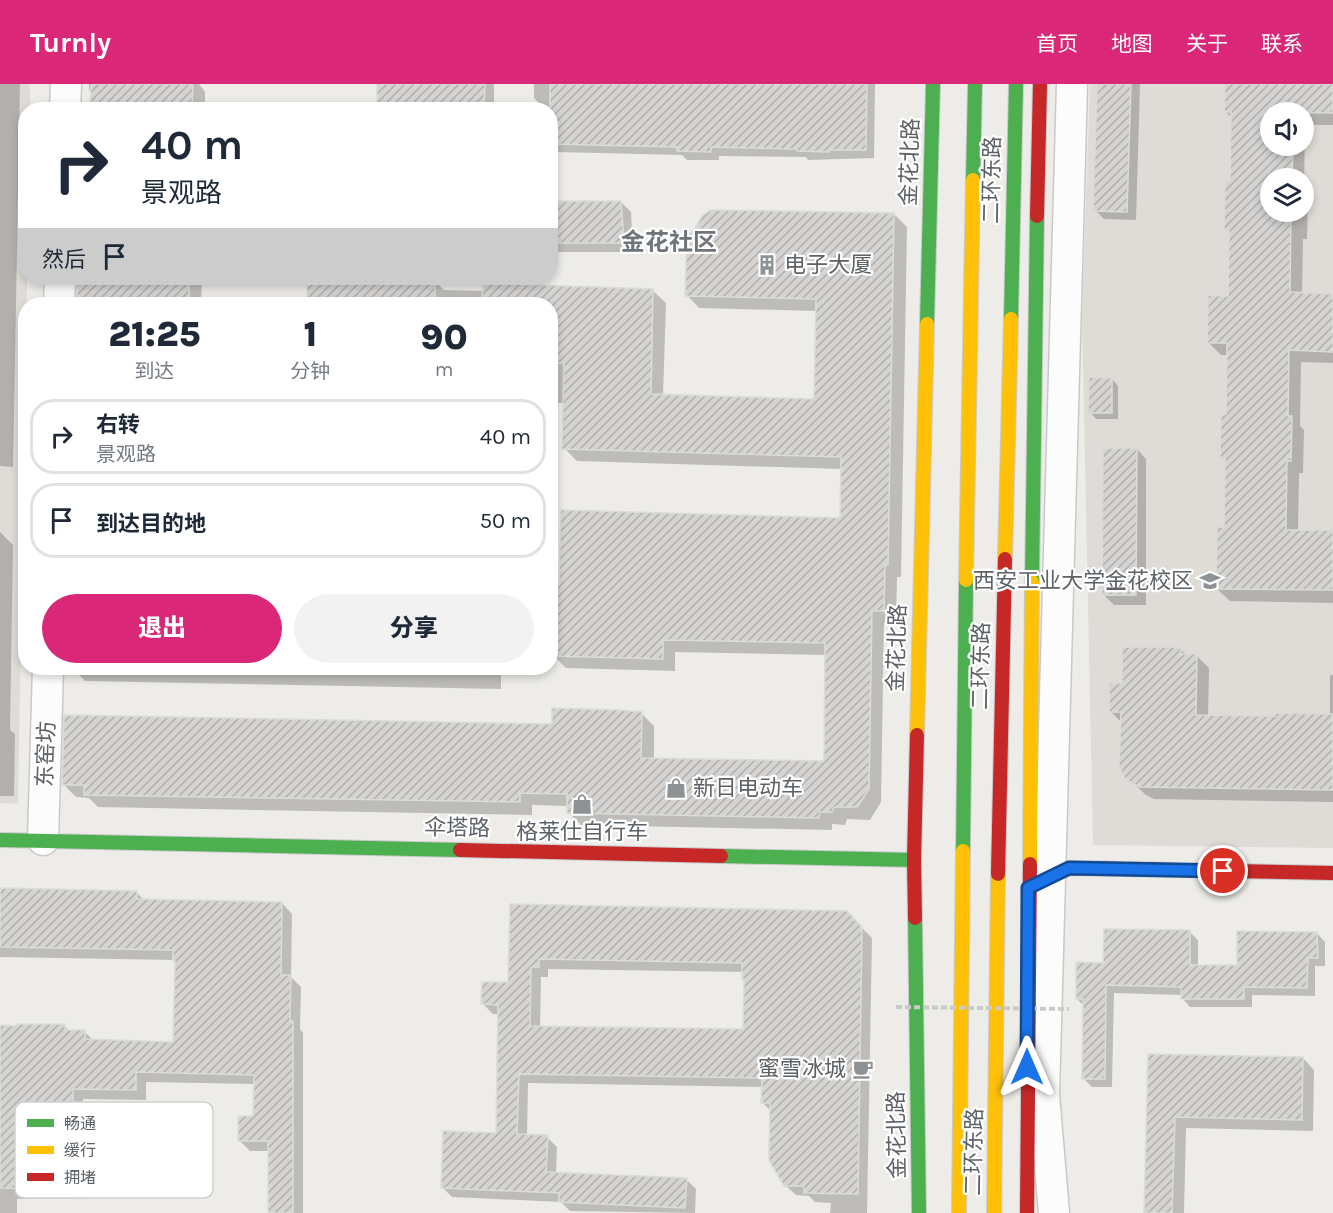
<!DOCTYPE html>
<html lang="zh">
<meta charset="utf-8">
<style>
body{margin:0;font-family:Karla,"Noto Sans SC",sans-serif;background:#f2f2f3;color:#1f2937;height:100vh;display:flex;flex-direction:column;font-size:22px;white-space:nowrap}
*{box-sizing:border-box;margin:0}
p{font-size:20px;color:#747a83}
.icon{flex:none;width:33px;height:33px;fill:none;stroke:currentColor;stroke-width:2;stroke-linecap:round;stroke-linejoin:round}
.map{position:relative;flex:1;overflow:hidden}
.sheet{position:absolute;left:18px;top:213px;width:540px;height:378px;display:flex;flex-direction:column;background:#fff;border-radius:24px;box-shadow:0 3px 9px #0003}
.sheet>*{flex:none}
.top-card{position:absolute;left:18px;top:18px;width:540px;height:183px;border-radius:24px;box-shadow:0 3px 9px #0003;background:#fff;color:#1f2937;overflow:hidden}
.tools{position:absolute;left:1260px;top:18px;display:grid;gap:12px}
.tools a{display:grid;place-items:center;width:54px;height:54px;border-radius:50%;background:#fff;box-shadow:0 3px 9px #0003;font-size:30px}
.pin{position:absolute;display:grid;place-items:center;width:51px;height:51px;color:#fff;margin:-26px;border:3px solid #fff;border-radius:50%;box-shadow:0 2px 6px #0007}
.me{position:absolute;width:66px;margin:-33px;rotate:0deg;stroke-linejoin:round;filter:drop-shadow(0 0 4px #0008)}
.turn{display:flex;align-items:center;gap:21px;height:126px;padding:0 24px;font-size:27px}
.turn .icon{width:78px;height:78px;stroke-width:2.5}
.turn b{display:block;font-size:42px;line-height:51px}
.then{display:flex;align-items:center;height:57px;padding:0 24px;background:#0003;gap:12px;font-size:22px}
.eta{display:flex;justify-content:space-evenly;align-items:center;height:102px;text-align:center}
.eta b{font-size:36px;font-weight:800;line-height:42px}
.action{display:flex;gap:12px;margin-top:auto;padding:12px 24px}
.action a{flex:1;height:69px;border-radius:36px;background:#db2777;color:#fff;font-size:24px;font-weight:800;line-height:69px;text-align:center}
.action a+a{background:#f2f2f3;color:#1f2937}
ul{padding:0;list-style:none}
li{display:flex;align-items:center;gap:18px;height:75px;margin:0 12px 9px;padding:0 12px;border:3px solid #e0e1e3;border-radius:24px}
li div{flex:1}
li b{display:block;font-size:22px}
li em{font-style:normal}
header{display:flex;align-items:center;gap:36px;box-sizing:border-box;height:84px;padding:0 30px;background:#db2777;color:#fff}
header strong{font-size:28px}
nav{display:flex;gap:33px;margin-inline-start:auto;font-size:21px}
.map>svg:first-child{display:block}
.education{fill:#dfdcd7;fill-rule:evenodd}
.shadow{fill:#0003;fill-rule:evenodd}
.building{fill:url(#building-hatch);stroke:#dcdbd7;stroke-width:1.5;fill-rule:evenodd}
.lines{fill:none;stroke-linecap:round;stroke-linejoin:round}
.street-casing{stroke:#c9c9c9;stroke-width:33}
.fast-casing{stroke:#cacaca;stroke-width:16}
.slow-casing{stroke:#cacaca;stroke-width:16}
.jam-casing{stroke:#cacaca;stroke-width:16}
.street{stroke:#fcfcfc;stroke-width:30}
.fast{stroke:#4caf50;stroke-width:14}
.slow{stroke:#ffc107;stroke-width:14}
.jam{stroke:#c62828;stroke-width:14}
.path-bridge{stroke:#c7ccc9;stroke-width:4;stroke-dasharray:6 3;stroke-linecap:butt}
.route-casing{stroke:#114b97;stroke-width:15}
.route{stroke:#1a73e8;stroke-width:10}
.labels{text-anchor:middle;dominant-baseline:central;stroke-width:4.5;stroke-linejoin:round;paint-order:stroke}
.street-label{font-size:22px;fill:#5d6267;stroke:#fff}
.poi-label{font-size:22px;fill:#5d6267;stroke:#fff;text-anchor:start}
.neighbourhood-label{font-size:24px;font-weight:bold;fill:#6e7479;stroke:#fff}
.key{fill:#fff;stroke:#ced0d1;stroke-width:1.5}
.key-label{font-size:16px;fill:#5d6267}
</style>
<header>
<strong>Turnly</strong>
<nav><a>首页</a><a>地图</a><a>关于</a><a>联系</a></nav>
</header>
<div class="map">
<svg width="1333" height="1129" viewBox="0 0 1333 1129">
<defs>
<pattern id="building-hatch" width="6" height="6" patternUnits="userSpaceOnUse" patternTransform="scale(1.5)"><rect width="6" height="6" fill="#d5d4d2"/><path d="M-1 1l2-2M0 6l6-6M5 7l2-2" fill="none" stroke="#b0afae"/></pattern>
</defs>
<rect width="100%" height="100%" fill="#edece8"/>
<!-- education -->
<g class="education">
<polygon points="0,0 30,0 30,25 26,26 27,194 18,720 0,719"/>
<path d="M 1090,0 L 1333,0 L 1333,764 L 1093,761 L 1082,233 ZM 1270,28 L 1304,28 L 1304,62 L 1270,62 ZM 1270,94 L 1304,94 L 1304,128 L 1270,128 Z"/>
</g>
<!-- shadow -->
<g class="shadow">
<polygon points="0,0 20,0 13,383 0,382"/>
<polygon points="89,0 199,0 205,8 205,26 92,26 92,9 89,6"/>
<polygon points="379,0 494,0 494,26 378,26"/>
<polygon points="534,0 875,0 874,74 808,76 806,73 719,72 719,76 687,76 682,71 556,68 550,63 550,26 543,23 534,14"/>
<polygon points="1098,0 1140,0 1136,136 1104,135 1095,126"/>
<path d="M 1226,0 L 1333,0 L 1333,41 L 1305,41 L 1304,108 L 1308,112 L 1307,155 L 1303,155 L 1302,210 L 1333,211 L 1333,279 L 1301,278 L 1300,342 L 1304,346 L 1303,389 L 1299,389 L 1298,447 L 1333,448 L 1333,519 L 1230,517 L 1217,505 L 1225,445 L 1226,379 L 1222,374 L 1227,332 L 1228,271 L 1221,271 L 1209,259 L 1229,213 L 1230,149 L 1226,145 L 1231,98 L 1232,34 L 1226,28 ZM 1270,28 L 1304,28 L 1304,62 L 1270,62 ZM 1270,94 L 1304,94 L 1304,128 L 1270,128 Z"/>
<polygon points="550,118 621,118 631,128 633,168 550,168"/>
<polygon points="894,130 907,143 901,493 897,493 896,539 884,539 881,718 870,736 847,735 845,741 832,740 832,746 581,741 568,728 568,722 532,721 532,731 98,723 89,714 76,713 63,700 641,629 654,642 654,676 826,679 826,571 675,568 675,587 566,584 554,572 841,435 842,385 577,377 564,364 565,319 550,319 550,220 308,220 309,194 374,194 435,197 444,206 484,207 506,200 508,202 653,207 666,219 663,312 815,316 817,227 699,224 687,211"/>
<polygon points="79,194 199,194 202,196 201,220 79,220"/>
<polygon points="1112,295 1118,302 1118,335 1096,335 1090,328"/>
<polygon points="1137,365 1146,375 1146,521 1114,521 1104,511"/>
<polygon points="0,448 13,461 10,646 15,650 14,712 0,712"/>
<polygon points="1180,565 1187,571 1197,572 1209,584 1208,632 1276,634 1330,631 1330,591 1333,591 1333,718 1154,715 1146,711 1125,692 1122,639 1110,627 1123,601"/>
<polygon points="72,584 501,584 501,605 85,597"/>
<polygon points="0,806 136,808 145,817 282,819 292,830 291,893 301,903 300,945 303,949 303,1129 269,1129 270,1067 250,1067 239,1056 255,1034 255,1000 146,998 146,1016 83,1015 84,1114 17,1115 17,1129 0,1129 0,941 64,942 70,947 85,948 94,957 175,959 177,879 174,876 0,873"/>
<path d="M 511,821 L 847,829 L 872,854 L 867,1129 L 830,1129 L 831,1119 L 815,1118 L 809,1112 L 796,1111 L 785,1101 L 771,1027 L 762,1018 L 763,1003 L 528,999 L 527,1052 L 547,1053 L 557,1063 L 556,1090 L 686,1095 L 696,1105 L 695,1129 L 570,1127 L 561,1118 L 452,1113 L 442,1103 L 497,1051 L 499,930 L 493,930 L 483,920 L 510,900 ZM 548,885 L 744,888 L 746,896 L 745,946 L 540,944 L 541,893 L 548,893 Z"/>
<polygon points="1190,848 1198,856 1198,883 1238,883 1317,849 1325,858 1325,882 1315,882 1315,912 1252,911 1252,923 1190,923 1182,914 1182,911 1114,909 1112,1003 1092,1003 1083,994 1084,922 1077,915 1104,880"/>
<polygon points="1149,971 1303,974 1314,986 1313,1047 1186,1044 1184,1129 1145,1129"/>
</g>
<!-- building -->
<g class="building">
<polygon points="91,0 193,0 192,26 90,26"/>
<polygon points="377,0 485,0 484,26 386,26 386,23 377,23"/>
<polygon points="550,0 867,0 866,66 829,66 829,68 797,67 797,65 711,63 711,68 677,67 677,63 550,60"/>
<polygon points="1097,0 1131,0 1127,128 1093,127"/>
<polygon points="1225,0 1333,0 1333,29 1270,28 1270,62 1293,62 1292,94 1270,94 1270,128 1291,128 1290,208 1333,210 1333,268 1289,266 1288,332 1292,332 1291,377 1287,377 1286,446 1333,446 1333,506 1216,505 1217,443 1224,443 1225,375 1220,375 1221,330 1226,330 1227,259 1207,259 1208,211 1228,212 1229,146 1224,146 1225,97 1230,97 1231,28 1224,28"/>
<polygon points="550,117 621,117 624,159 550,159"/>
<polygon points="711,126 894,129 888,481 885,481 884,527 872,527 869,705 857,723 834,723 832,728 820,728 819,734 567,729 567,710 520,709 520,718 84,711 84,701 62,701 64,631 552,640 552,624 619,626 642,628 641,674 824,677 825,559 663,556 663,575 552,572 553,501 559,501 561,426 840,434 841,373 562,365 564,279 550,279 550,220 482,220 483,197 506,198 506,200 653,205 651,310 814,315 816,215 685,212 687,148 693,148 702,132"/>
<rect x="77" y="194" width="112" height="26"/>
<polygon points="307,194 410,194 410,195 435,196 435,220 307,220"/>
<polygon points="1089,293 1112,294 1112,329 1088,329"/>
<polygon points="1103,364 1137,364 1136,511 1102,511"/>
<polygon points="1122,563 1181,563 1181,570 1197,570 1196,631 1275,632 1275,629 1333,630 1333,706 1140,703 1131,699 1124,693 1119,682 1121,628 1109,628 1109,599 1122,599"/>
<polygon points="0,804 137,807 137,815 282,818 281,891 291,891 290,937 293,937 293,1129 268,1129 268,1057 238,1057 238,1032 253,1032 254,991 136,988 136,1006 73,1005 74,1104 45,1103 45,1105 0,1104 0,941 17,942 17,940 65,940 65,946 85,946 85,955 173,958 175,877 173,877 173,866 0,863"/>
<path d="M 510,820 L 847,827 L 862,843 L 858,1110 L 804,1109 L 804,1102 L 784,1102 L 769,1076 L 770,1019 L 761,1019 L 762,994 L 519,990 L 517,1050 L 548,1051 L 546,1088 L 687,1094 L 685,1124 L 559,1118 L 559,1109 L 441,1104 L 443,1047 L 496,1049 L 498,921 L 481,920 L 482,898 L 508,898 ZM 539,875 L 742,879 L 742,895 L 744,895 L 743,945 L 530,942 L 531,883 L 539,883 Z"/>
<polygon points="1104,845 1190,846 1190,881 1237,881 1237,847 1317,848 1318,874 1308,874 1307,904 1244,903 1244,915 1181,915 1181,903 1106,901 1105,995 1082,995 1083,915 1076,915 1076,878 1103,879"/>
<polygon points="1148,970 1303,973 1302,1036 1175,1033 1172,1129 1144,1129"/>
</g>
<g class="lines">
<!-- street casing -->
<g class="street-casing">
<g id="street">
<polyline points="65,26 66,0"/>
<polyline points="59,220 60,194"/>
<polyline points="43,756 48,584"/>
<polyline points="1054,1129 1044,1011 1072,0"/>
</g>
</g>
<!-- fast casing -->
<g class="fast-casing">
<g id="fast">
<polyline points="973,96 975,0"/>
<polyline points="1011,235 1016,0"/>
<polyline points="927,240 933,0"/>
<polyline points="1032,498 1037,132"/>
<polyline points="0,756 460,766"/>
<polyline points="963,767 966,496"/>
<polyline points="721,772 914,776"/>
<polyline points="915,834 919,1129"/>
</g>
</g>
<!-- slow casing -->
<g class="slow-casing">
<g id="slow">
<polyline points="1005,475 1011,235"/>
<polyline points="966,496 973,96"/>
<polyline points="917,651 927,240"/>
<polyline points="1030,780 1032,498"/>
<polyline points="959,1129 963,767"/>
<polyline points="994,1129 998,790"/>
</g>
</g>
<!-- jam casing -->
<g class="jam-casing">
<g id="jam">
<polyline points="1037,132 1040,0"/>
<polyline points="460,766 721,772"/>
<polyline points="998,790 1005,475"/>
<polyline points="1028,804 1069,784 1333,789"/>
<polyline points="915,834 914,776 917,651"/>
<polyline points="1027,1129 1030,780"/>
</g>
</g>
<!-- street -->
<use href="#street" class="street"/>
<!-- fast -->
<use href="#fast" class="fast"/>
<!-- slow -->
<use href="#slow" class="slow"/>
<!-- jam -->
<use href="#jam" class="jam"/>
<!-- path-bridge -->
<polyline class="path-bridge" points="896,923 1069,925"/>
</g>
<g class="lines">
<!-- route casing -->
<g class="route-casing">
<polyline id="route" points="1027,983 1028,804 1069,784 1223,787"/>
</g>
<!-- route -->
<use href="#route" class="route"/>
</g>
<!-- icons -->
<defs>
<g id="building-bare" transform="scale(1.62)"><path d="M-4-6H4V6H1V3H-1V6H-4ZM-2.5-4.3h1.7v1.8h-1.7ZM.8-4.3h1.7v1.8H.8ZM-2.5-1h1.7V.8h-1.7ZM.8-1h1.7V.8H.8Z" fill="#8f9294" stroke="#fff" stroke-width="2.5" paint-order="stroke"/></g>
<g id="university-bare" transform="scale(1.62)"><path d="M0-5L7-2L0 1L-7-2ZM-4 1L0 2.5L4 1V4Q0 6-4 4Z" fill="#8f9294" stroke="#fff" stroke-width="2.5" paint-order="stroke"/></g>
<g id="shop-bare" transform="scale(1.62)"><path d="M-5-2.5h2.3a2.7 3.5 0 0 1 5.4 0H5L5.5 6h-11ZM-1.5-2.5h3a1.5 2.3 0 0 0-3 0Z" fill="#8f9294" stroke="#fff" stroke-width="2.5" paint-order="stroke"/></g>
<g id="cafe-bare" transform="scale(1.62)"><path d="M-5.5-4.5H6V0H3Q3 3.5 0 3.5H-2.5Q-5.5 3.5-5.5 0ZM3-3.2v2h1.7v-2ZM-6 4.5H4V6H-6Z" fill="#8f9294" stroke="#fff" stroke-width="2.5" paint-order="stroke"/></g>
</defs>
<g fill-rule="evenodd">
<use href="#building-bare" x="767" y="181"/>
<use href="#university-bare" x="1210" y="497"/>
<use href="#shop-bare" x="676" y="704"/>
<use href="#shop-bare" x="582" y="720"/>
<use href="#cafe-bare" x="863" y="985"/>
</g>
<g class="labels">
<!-- street labels -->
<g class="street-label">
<text transform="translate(910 78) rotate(-88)">金花北路</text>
<text transform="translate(992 96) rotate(-89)">二环东路</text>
<text transform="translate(897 564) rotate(-88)">金花北路</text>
<text transform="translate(981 582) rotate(-89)">二环东路</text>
<text transform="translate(46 670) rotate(-88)">东窑坊</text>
<text transform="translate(457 744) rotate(1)">伞塔路</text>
<text transform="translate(897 1051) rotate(-91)">金花北路</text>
<text transform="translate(974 1068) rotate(-89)">二环东路</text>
</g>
<!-- poi labels -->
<g class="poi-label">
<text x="784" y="181">电子大厦</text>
<text x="1193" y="497" text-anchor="end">西安工业大学金花校区</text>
<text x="693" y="704">新日电动车</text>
<text x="582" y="748" text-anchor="middle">格莱仕自行车</text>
<text x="846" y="985" text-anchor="end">蜜雪冰城</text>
</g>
<!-- neighbourhood labels -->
<g class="neighbourhood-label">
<text x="669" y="158">金花社区</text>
</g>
</g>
<!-- legend -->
<rect x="15" y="1018" width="198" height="96" rx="9" class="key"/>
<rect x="27" y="1035" width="27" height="8" fill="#4caf50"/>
<rect x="27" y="1062" width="27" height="8" fill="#ffc107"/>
<rect x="27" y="1089" width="27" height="8" fill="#c62828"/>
<g class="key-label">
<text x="64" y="1045">畅通</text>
<text x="64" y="1072">缓行</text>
<text x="64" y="1099">拥堵</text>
</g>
</svg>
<div class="tools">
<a><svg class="icon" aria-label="sound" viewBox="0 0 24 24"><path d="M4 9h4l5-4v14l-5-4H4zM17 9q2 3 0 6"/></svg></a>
<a><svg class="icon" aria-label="layers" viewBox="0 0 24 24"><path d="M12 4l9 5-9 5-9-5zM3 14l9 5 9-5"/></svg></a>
</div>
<div class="pin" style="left:1223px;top:787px;background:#d93025"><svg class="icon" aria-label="arrive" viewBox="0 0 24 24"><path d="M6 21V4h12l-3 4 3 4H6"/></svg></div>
<svg class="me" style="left:1027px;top:983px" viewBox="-20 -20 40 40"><path d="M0-17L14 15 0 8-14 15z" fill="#1a73e8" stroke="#fff" stroke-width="4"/></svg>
<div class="top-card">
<div class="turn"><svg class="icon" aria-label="right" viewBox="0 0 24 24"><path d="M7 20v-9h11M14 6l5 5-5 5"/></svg><div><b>40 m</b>景观路</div></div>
<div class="then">然后<svg class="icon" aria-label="arrive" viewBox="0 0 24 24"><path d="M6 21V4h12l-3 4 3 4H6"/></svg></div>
</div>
<section class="sheet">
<div class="eta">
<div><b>21:25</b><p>到达</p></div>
<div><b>1</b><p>分钟</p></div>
<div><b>90</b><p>m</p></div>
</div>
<ul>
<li><svg class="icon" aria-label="right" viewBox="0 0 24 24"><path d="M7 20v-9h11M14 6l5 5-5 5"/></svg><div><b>右转</b><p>景观路</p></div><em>40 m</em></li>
<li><svg class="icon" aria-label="arrive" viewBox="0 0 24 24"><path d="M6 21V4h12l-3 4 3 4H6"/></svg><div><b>到达目的地</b></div><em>50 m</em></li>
</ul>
<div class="action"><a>退出</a><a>分享</a></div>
</section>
</div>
